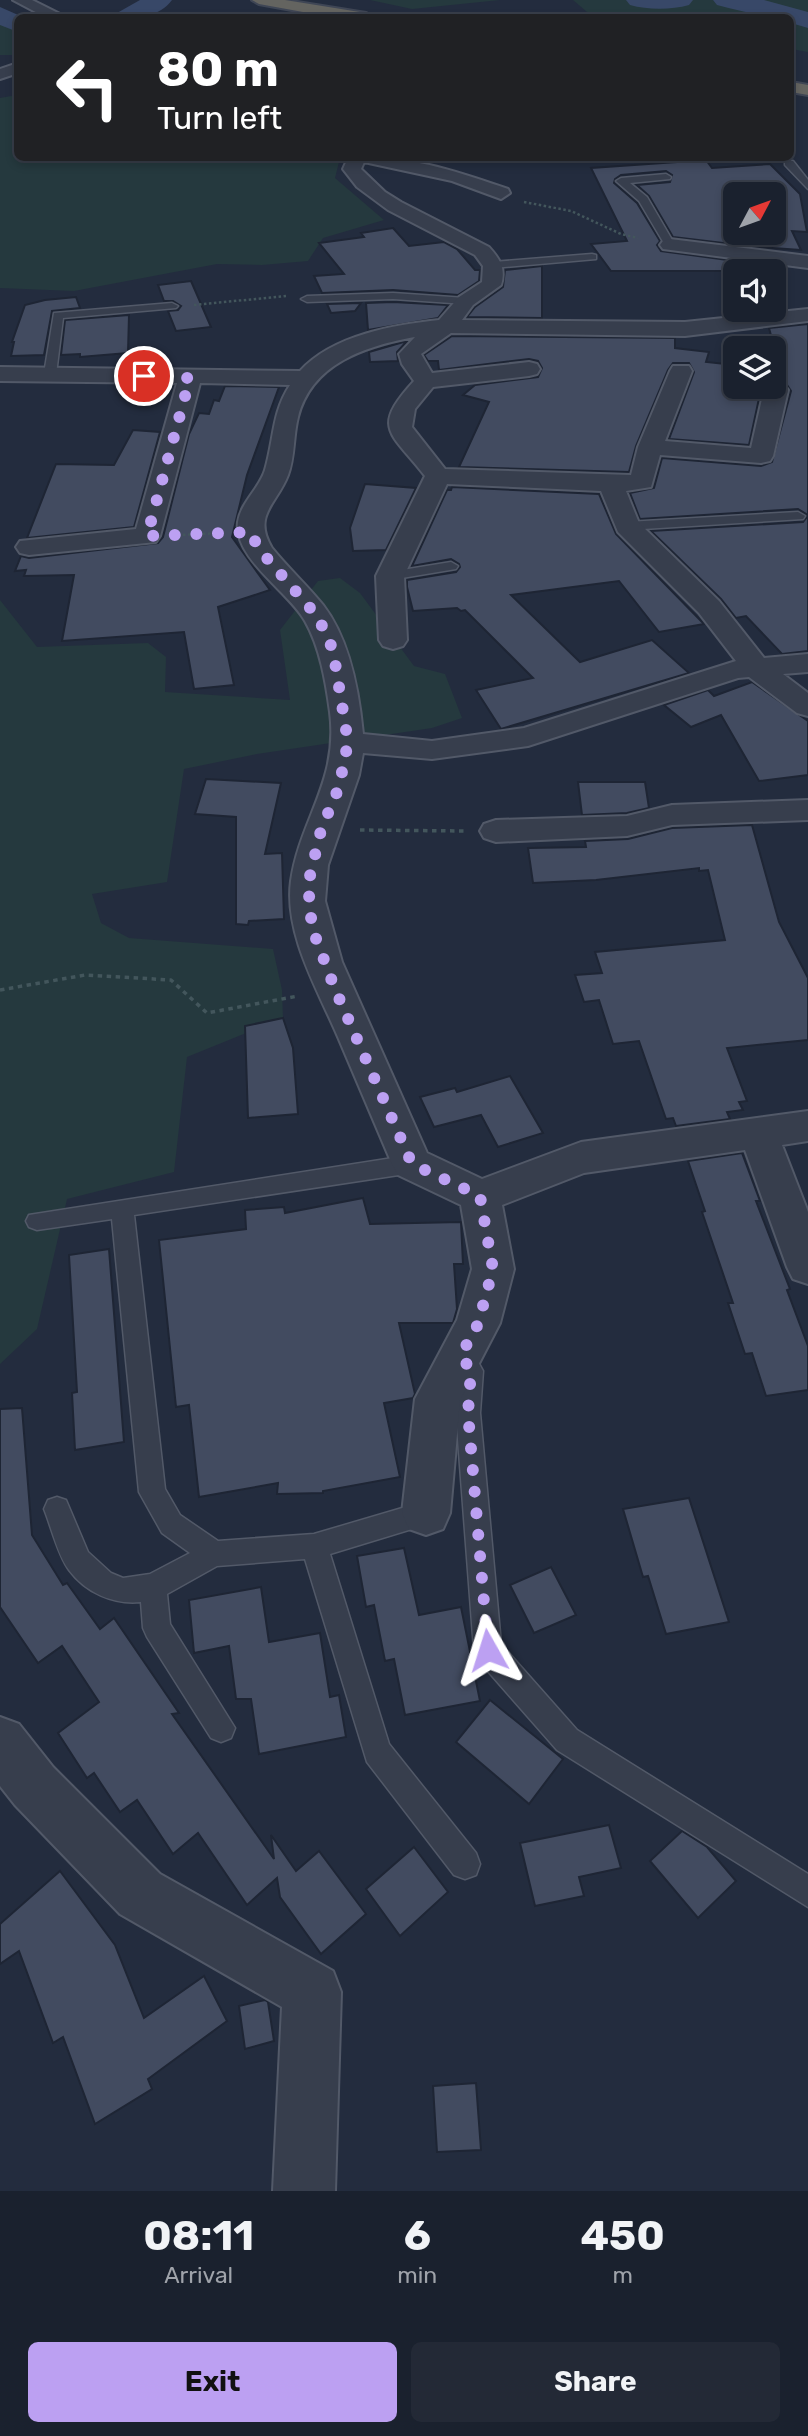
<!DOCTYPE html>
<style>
body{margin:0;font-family:Rubik,sans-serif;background:#232936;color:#f1f3f6;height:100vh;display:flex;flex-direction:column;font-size:26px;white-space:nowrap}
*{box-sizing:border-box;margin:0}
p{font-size:23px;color:#9fa3aa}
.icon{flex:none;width:38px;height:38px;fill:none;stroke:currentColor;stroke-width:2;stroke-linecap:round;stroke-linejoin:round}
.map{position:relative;height:2191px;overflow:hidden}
.sheet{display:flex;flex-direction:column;background:#1a212e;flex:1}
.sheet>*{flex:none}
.top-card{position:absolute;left:14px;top:14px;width:780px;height:147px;border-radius:10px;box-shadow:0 4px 10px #0003,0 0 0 2px #383e4a;background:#202124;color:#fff;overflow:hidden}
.needle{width:46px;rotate:49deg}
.controls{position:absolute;left:723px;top:182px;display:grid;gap:14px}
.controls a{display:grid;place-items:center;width:63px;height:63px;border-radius:10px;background:#1a212e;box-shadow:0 4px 10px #0003,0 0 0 2px #383e4a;font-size:35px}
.pin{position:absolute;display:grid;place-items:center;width:60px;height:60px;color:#fff;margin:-30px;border:4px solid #fff;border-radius:50%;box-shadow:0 2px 7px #0007}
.me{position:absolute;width:77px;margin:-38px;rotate:354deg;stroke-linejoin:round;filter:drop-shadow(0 0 5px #0008)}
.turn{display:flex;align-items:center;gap:24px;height:147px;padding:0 28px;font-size:32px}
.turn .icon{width:91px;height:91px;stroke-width:2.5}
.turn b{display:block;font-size:49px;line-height:60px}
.eta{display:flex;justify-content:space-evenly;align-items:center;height:119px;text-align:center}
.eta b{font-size:42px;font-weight:700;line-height:49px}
.primary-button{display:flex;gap:14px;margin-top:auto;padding:14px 28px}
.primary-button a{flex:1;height:80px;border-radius:10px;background:#bca0f2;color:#111;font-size:28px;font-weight:700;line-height:80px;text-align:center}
.primary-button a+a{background:#232936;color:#f1f3f6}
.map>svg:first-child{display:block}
.green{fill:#25393e}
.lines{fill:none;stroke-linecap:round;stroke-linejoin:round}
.river{fill:#384868;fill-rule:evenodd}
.building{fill:#424b60;stroke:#1e2534;stroke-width:2;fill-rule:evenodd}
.service-casing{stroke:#525968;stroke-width:3}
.minor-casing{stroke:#525968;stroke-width:4}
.trunk-casing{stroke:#3f4655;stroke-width:4}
.path-far1{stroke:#43565c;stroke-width:2.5;stroke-dasharray:2.5 2.5;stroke-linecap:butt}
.path{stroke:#43565c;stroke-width:3.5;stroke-dasharray:4.5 4.5;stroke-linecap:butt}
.service{fill:#373e4d;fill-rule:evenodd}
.minor{fill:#373e4d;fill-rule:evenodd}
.trunk{fill:#646460;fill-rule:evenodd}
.route{stroke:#bca0f2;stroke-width:12;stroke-dasharray:0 21.6}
</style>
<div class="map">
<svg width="808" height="2191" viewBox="0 0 808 2191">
<rect width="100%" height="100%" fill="#232c3e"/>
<!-- green -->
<g class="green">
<polygon points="370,0 500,0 412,9"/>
<polygon points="573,0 808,0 808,52 791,49 791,18 704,18 688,15 593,17"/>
<polygon points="0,21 17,26 17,55 0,55"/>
<polygon points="17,95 18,158 340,158 335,178 384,220 323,238 308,261 262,265 217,264 74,291 0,288 0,98"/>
<polygon points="340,578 360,593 414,666 445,674 462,718 432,728 257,754 184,769 167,882 92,894 101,923 129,938 273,949 282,990 283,1018 187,1057 174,1172 67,1199 37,1329 0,1364 0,600 37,647 148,643 166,657 165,692 290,700 280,630 318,581"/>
</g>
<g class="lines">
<!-- river -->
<g class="river">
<path d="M 140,0 L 172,0 C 158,19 134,18 113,18 L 117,13 Z"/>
<path d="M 626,0 L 693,0 L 689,5 C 671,10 648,10 630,5 Z"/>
<path d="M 713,0 L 764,0 L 808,12 L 808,28 L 791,23 L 791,18 C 766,18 741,11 717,5 Z"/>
<polygon points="0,7 25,18 18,18 18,32 0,25"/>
</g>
</g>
<!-- building -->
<g class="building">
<path d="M 706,160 L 712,168 L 770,164 L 800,194 L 807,232 L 792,231 L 801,250 L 746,246 L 743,234 L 740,245 L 673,237 L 649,196 L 637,185 L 670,182 L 672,175 L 666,171 L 621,175 L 615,179 L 614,183 L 637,203 L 660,241 L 657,245 L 661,251 L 735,261 L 732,271 L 611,271 L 591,244 L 627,241 L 591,168 ZM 735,194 L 774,194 L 774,233 L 735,233 Z"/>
<polygon points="393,228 409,246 444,242 457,249 475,270 480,270 479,281 458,295 393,290 322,293 314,276 344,274 319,243 364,237 361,233"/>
<polygon points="542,266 542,318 467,317 475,307 503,287 505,270"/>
<polygon points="191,281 211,327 176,331 168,311 178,310 181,306 173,301 164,301 158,285"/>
<polygon points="76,297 80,308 52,311 44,355 11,356 14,342 12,342 25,305 45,300"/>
<polygon points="393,302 448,305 438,318 368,330 366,303"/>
<polygon points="361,303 355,311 331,313 327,304"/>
<polygon points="129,315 128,353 80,357 80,354 61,355 65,320"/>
<polygon points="808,324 808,651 782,654 746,616 736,618 721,599 651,531 803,522 807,517 806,514 798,509 640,519 630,493 654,488 662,458 761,466 772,462 791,391 785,382 774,381 774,368 780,369 769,328"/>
<polygon points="452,336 675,338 675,348 709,352 706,362 735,365 735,387 764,387 761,389 749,445 669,439 694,372 689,363 673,363 668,370 636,446 629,472 459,467 489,402 463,395 475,385 538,377 542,368 538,361 529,359 439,370 438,361 428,361 424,355"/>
<polygon points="407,341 397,352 398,361 370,362 369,352"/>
<polygon points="225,386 279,387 247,475 232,537 270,590 218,607 234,685 194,689 184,632 62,641 74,575 24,576 26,570 15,571 21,556 29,558 158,543 163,537 189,434 199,413 209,414 214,400 219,401"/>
<polygon points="133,430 160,432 134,527 27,538 56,464 114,465"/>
<polygon points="365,484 416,488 386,550 353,551 350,528"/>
<polygon points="452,487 599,494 616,534 704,624 659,632 619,581 511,595 580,662 652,640 689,673 501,729 476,690 533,678 465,610 461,611 457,608 413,611 407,587 407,580 456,572 460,567 459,564 451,559 412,566 447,490 451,490"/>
<polygon points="752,682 808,721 808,775 759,781 721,715 691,727 664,705 708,690 714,696"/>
<polygon points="206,779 281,783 265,854 282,853 284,919 249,921 248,925 236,924 236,817 195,814"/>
<polygon points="578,782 645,782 649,808 627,813 582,815"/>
<polygon points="752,825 779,922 808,978 808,1040 727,1048 747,1101 739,1102 743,1110 727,1112 730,1119 676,1126 673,1118 666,1119 639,1041 613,1044 599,1000 584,1002 575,975 602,973 595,952 725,940 708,870 699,871 699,868 596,880 533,883 528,848 586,847 585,841 628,839 672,828"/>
<polygon points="283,1018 293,1048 298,1114 248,1118 245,1026"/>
<polygon points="510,1076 543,1133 498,1147 481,1115 434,1127 420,1097 455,1088 457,1092"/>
<polygon points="742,1153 760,1201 756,1201 790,1289 787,1290 808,1346 808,1390 766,1396 752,1353 745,1354 728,1303 733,1303 702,1212 705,1211 688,1161"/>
<polygon points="363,1198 370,1224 461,1222 463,1264 454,1264 457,1309 453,1323 399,1323 415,1394 413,1398 384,1403 400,1477 323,1491 323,1493 277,1494 278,1483 199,1497 189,1405 176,1407 159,1240 246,1229 245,1210 284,1207 285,1213"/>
<polygon points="109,1249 124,1442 75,1450 72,1393 77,1392 69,1255"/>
<polygon points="22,1408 32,1535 63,1585 67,1583 100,1629 114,1618 179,1713 172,1714 274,1859 271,1835 296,1871 319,1851 366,1914 321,1954 280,1897 277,1878 247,1905 198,1833 173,1854 137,1800 120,1812 94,1773 87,1778 58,1733 99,1702 62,1646 38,1663 0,1607 0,1409"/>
<polygon points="689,1498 729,1622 666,1634 648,1576 643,1577 623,1509"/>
<polygon points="404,1548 419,1615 461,1607 480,1701 405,1715 394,1659 385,1661 374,1605 366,1607 357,1556"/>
<polygon points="551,1567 576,1615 534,1633 510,1585"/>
<polygon points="261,1587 269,1642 320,1633 330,1697 339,1695 346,1737 259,1754 251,1699 236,1699 229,1646 194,1653 189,1600"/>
<polygon points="490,1700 563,1759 529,1804 456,1742"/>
<polygon points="609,1825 621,1868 579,1877 584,1896 535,1906 520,1843"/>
<polygon points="682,1831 707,1847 736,1881 698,1918 650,1861"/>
<polygon points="414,1847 448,1892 400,1936 366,1889"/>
<polygon points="60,1871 115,1945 144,2018 204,1976 227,2021 148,2079 152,2089 95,2124 63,2037 53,2043 19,1951 0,1964 0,1924"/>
<polygon points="265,2000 268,2002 274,2041 245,2049 239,2006"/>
<polygon points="476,2083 481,2150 437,2152 433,2086"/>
</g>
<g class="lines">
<!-- service casing -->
<g class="service-casing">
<g id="service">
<polygon points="785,161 793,161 808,180 808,189 785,165"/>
<polygon points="666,174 671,177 670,179 630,183 647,197 675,245 670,248 665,245 639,201 616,181 621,178"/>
<polygon points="592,254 596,255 596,259 493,268 487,265 493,262"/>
<polygon points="393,293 466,298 472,301 466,304 393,299 307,302 301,299 307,296"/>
<polygon points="172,303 178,306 176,308 63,318 56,374 50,378 44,374 54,313"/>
<polygon points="798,512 805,516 803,519 627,530 620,526 627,522"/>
<polygon points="451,562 458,566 456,569 390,580 383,576 390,572"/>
<path d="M 412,1155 L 420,1158 L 423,1164 L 420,1170 L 412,1173 L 134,1215 L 165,1489 L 180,1515 L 218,1541 L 314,1534 L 426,1501 L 435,1504 L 439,1513 L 435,1522 L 330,1554 L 389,1744 L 476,1853 L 480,1864 L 476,1875 L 465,1879 L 454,1875 L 367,1762 L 305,1559 L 217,1566 L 167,1594 L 170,1624 L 235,1728 L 231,1738 L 221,1742 L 211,1738 L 147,1637 L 143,1628 L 141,1602 C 114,1605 86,1593 69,1570 C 58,1556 51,1526 44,1509 L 48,1500 L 57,1497 L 66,1500 L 88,1552 L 111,1573 L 123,1578 L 150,1574 L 190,1553 L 162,1533 L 139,1492 L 112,1219 L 37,1230 L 29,1227 L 26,1221 L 29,1215 Z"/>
<polygon points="462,1346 471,1349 483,1371 480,1413 501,1644 577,1730 808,1874 808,1907 557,1750 478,1660 474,1650 456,1413 459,1372 450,1356 453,1349"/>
</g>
</g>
<!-- minor casing -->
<g class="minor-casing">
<g id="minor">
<polygon points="13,0 32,0 68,18 47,18"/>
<polygon points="18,63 18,73 0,79 0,69"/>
<path d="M 348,158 C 402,153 457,171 508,189 L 510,193 L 501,199 L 452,181 L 364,162 L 361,169 L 385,192 L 401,202 L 489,247 C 500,259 506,269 501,285 L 473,305 L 462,320 L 685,322 L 808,309 L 808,321 L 685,336 L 451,333 L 421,354 L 432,373 L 529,362 L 537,364 L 540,369 L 537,374 L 529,376 L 433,387 L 415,409 L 412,427 L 445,469 L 631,475 L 638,447 L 670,371 L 673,366 L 689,366 L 692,371 L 665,441 L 751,448 L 764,390 L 776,383 L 784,385 L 788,390 L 773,456 L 770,461 L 761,463 L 660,455 L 651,487 L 626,491 L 639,523 L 719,601 L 764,658 L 808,654 L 808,672 L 783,674 L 808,693 L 808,716 L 797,713 L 749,677 L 738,678 L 528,746 L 432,759 L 363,753 L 359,775 L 328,865 L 325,901 L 342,962 L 427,1153 L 482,1179 L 581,1142 L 808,1111 L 808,1141 L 782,1145 L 808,1212 L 808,1284 L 793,1279 L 787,1267 L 745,1150 L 584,1173 L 502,1205 L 514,1269 L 500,1323 L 460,1400 L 450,1513 L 443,1529 L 426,1535 L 409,1529 L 402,1513 L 415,1399 L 457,1320 L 472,1269 L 461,1205 L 398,1175 L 392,1164 C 374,1122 356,1079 338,1037 C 318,990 284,934 291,881 C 300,819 339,781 330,712 C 326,682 320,647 305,621 C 289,592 233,558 238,522 C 241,502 259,489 265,470 C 274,440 272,412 290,385 L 200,383 L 160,536 L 156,542 L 29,555 L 20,553 L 16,547 L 20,541 L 136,529 L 177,383 L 0,381 L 0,367 L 300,371 C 333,335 393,325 439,320 L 459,297 L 482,282 L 483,266 L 475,255 L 388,210 L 357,187 L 343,169 ZM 415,337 L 399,354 L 402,364 L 414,381 C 370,429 391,432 425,476 L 376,576 L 379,640 L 383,646 L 393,649 L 403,646 L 407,640 L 404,576 L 447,484 L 601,491 L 618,532 L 699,613 L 736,661 L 524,728 L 432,741 L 363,734 C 359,691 350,640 323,605 C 307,585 288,568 272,548 C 252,515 277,504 288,475 C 295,457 293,436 298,417 C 312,363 366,346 415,337 Z"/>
<polygon points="670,239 808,256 808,268 663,249 660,245 663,241"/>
<polygon points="808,800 808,820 672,825 627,836 496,842 484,838 480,831 484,824 496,820 627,816 672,805"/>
<polygon points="0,1717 19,1724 53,1767 160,1874 333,1971 341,1992 335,2191 273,2191 282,2007 120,1914 15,1805 0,1786"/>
</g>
</g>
<!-- trunk casing -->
<g class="trunk-casing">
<g id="trunk">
<polygon points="252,0 285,0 366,13 373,18 336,18 259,4"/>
<polygon points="791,82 808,85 808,95 791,92"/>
</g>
</g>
<!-- path-far1 -->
<g class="path-far1">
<polyline points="524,202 571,211 621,234 638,238"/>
<polyline points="194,305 286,296"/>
<polyline points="178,535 222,533"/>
</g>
<!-- path -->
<g class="path">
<polyline points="360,830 467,831"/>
<polyline points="0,990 85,975 171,980 207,1013 298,996"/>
</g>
<!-- service -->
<use href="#service" class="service"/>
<!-- minor -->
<use href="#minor" class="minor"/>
<!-- trunk -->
<use href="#trunk" class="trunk"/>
</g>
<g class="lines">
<!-- route -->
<polyline class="route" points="144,376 190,378 147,536 251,532 258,548 318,617 333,650 348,742 339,787 321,830 308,884 312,928 335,989 412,1164 480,1196 493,1269 478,1324 461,1355 471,1371 468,1413 488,1650"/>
</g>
</svg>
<div class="controls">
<a><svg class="needle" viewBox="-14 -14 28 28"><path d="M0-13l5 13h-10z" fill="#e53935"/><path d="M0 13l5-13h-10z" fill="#9fa3aa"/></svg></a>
<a><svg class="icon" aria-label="sound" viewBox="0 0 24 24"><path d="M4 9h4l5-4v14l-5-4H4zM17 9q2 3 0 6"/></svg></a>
<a><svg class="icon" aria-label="layers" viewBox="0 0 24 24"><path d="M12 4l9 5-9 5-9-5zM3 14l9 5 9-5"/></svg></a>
</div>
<div class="pin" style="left:144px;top:376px;background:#d93025"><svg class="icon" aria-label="arrive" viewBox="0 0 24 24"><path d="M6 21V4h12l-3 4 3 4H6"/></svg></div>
<svg class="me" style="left:488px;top:1650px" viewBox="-20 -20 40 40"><path d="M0-17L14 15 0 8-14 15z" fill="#bca0f2" stroke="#fff" stroke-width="4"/></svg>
<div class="top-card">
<div class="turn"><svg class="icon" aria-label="left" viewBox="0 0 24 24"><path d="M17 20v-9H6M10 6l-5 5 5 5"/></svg><div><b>80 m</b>Turn left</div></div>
</div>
</div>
<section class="sheet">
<div class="eta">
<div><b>08:11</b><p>Arrival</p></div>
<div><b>6</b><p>min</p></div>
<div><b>450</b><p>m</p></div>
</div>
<div class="primary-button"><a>Exit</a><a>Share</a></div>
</section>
